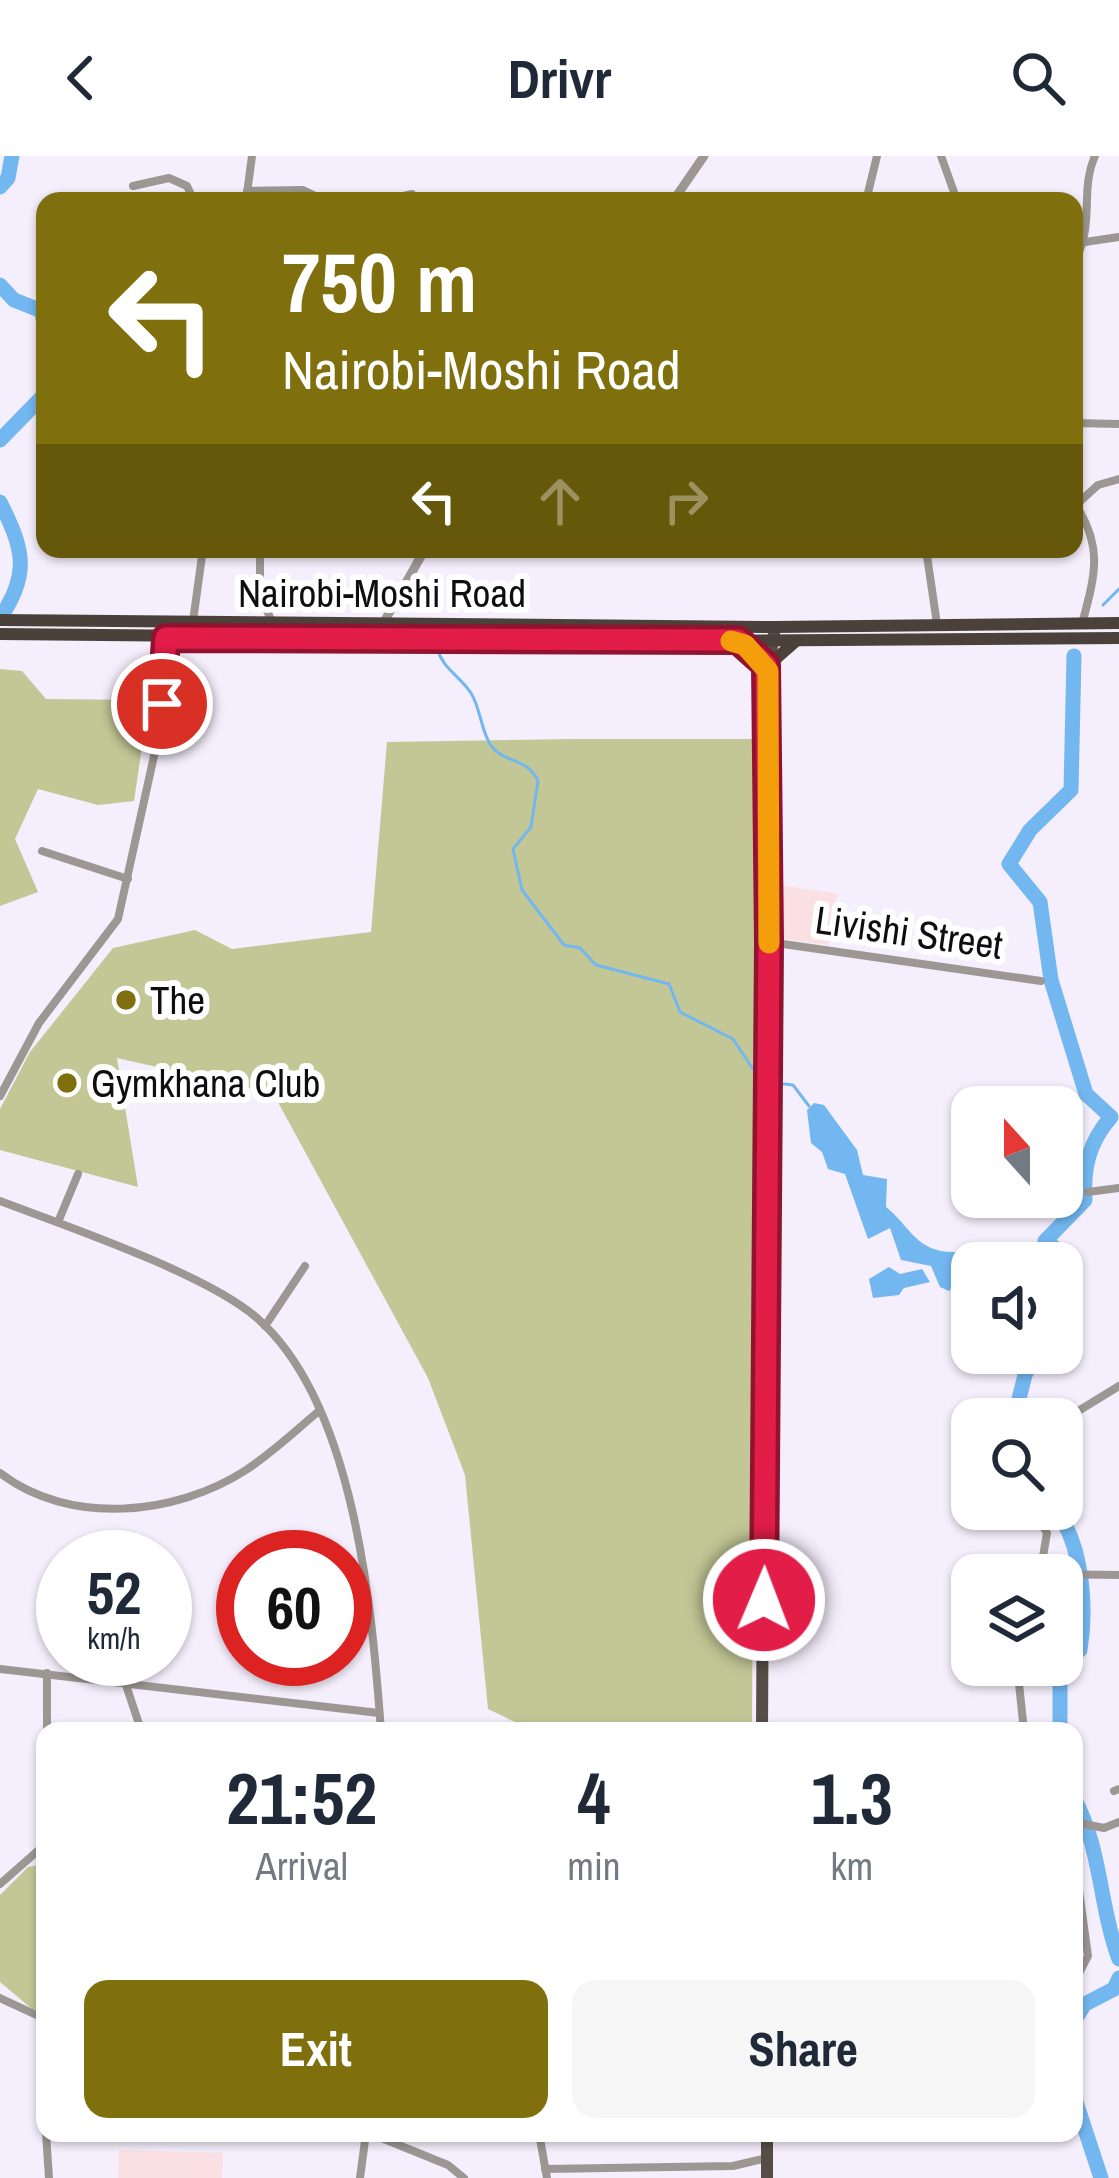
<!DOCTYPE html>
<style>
body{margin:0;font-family:"Archivo Narrow",sans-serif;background:#f6f6f7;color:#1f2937;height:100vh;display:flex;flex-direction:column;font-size:45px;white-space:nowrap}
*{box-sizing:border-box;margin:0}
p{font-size:39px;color:#747a83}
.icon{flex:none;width:66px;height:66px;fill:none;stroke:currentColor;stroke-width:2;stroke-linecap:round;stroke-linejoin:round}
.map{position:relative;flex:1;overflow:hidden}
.drawer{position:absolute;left:36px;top:1566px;width:1047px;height:420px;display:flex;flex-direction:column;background:#fff;border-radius:24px;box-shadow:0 3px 9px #0004}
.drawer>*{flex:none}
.top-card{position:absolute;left:36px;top:36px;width:1047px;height:366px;border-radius:24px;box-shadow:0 3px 9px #0004;background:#806f0d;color:#fff;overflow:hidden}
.needle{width:78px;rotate:339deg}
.tools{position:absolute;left:951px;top:930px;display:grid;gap:24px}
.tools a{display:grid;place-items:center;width:132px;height:132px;border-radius:24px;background:#fff;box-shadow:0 3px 9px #0004;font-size:60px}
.speed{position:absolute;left:36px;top:1374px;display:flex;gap:24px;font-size:60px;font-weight:700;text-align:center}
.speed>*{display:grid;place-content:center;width:156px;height:156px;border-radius:50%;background:#fff;box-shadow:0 3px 9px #0004;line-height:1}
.speed small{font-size:30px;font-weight:400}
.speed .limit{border:18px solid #d22;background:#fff;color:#111}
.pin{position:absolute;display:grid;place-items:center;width:102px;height:102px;color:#fff;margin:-51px;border:6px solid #fff;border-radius:50%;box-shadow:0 3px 12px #0007}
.me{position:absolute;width:132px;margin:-66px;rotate:1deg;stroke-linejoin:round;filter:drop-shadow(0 0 9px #0008)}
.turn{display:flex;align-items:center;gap:42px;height:252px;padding:0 48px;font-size:54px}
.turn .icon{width:156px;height:156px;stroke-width:2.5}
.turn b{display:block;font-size:84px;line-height:102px}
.lanes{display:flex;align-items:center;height:114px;padding:0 48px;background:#0003;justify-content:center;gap:60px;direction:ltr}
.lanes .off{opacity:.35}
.eta{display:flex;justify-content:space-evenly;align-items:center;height:204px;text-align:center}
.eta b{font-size:72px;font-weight:700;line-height:84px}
.cta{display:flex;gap:24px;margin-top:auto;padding:24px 48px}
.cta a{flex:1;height:138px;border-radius:24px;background:#806f0d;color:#fff;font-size:48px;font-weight:700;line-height:138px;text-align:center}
.cta a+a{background:#f6f6f7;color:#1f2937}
header{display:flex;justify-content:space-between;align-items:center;height:156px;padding:0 48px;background:#fff;font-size:54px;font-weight:700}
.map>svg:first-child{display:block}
.industrial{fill:#fbe0e3}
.green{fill:#c3c796}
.water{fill:#73b7f0}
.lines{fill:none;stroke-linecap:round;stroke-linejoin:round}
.stream{stroke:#73b7f0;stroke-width:3}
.river{stroke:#73b7f0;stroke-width:15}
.minor{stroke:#9c9792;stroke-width:8}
.tertiary{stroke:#9c9792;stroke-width:9}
.primary{stroke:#564e46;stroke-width:12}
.trunk{stroke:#4a423a;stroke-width:12}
.route-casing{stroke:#92132f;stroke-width:30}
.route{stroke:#e11d48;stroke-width:21}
.slow{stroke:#f59e0b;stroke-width:21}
.poi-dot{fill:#806f0d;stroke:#fff;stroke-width:4.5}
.labels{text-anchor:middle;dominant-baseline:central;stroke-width:12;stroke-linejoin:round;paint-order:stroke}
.street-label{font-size:39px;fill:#0f0d11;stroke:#fff}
.poi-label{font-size:39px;fill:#0f0d11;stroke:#fff;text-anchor:start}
</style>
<header><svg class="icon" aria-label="back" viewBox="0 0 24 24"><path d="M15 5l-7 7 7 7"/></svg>Drivr<svg class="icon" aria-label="search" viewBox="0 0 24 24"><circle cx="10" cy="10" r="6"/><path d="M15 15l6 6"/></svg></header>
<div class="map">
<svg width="1119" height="2022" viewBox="0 0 1119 2022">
<rect width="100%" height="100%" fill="#f5eefc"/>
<!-- industrial -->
<g class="industrial">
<polygon points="781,729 837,738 829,789 782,783"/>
<polygon points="119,1994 223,1997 222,2022 118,2022"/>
</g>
<!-- green -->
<g class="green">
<polygon points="0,513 22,515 46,543 149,544 134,645 98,649 38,633 15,683 38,736 0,750"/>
<polygon points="575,583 757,583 752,1575 519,1575 517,1567 488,1553 465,1319 428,1222 273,937 117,902 138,1031 0,994 0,953 30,896 113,792 195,774 232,793 371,776 387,586"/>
<polygon points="45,1708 45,1856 32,1853 0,1826 0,1739 28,1711"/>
</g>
<!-- water -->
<g class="water">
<path d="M 814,947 L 824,949 L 857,994 L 863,1019 L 887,1023 L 886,1051 C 911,1071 916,1097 956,1096 L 962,1110 L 972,1115 L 972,1124 L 956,1126 L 949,1135 L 940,1131 L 931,1110 L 901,1104 L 890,1072 L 868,1083 L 845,1018 L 828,1013 L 822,996 L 811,987 L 807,954 Z"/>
<polygon points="889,1111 900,1118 922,1113 930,1126 904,1132 899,1139 873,1142 869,1123"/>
</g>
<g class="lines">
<!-- stream -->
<g class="stream">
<polyline points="1103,449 1119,433"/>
<path d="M 437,492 C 443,513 458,518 471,537 C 481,553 481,577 492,591 C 505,607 528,602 538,625 L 531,671 L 513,693 L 522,734 L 564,789 L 580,792 L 596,809 L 669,828 L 680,856 L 733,883 L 759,922"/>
<polyline points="775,927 793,929 809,950"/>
</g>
<!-- river -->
<g class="river">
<polyline points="0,31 8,22 12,0"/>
<polyline points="0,129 14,144 42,155 45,176"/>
<polyline points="0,284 45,238"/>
<path d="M 0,346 C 23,392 31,417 0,462"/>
<path d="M 1062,1139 L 1068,1124 L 1062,1097 L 1045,1085 L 1085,1044 C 1083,1012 1089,986 1111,961 L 1086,938 L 1051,824 L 1040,746 L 1009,708 L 1030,674 L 1071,634 L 1074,500"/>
<polyline points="1014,1263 1025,1219 1037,1197"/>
<path d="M 1055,1353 C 1083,1388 1087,1452 1080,1494 L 1062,1506"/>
<polyline points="1060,1575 1060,1509"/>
<path d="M 1074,1642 C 1102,1694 1099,1750 1119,1803"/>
<polyline points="1074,1865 1085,1848 1114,1833 1119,1822"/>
<polyline points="1074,1940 1101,2022"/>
</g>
<!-- minor -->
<g class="minor">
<polyline points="941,0 954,36"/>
<polyline points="133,30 169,22 187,30 194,45"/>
<polyline points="247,35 303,34 326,45"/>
<polyline points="246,45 252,0"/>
<polyline points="381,45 412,38"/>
<polyline points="866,45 877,0"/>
<polyline points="1085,86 1119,81"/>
<path d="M 1074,108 C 1096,65 1079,36 1095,0"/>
<polyline points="1074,267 1119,268"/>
<path d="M 1074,346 C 1104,391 1095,419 1082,468"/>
<polyline points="1076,349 1098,329 1119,323"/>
<polyline points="260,393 260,437 271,464"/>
<polyline points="926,393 937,468"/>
<polyline points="193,465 203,393"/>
<polyline points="42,695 128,723"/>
<polyline points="769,786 1041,825"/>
<polyline points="0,940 39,867 118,763 156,591 168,466"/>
<polyline points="1088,1036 1119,1032"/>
<path d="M 0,1045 C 66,1070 207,1118 257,1162 C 355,1248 372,1453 381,1575"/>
<polyline points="58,1066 78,1018"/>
<polyline points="265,1170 305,1110"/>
<polyline points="1062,1265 1119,1230"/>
<path d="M 0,1317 C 69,1370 175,1360 246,1314 C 272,1297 295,1275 319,1255"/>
<polyline points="1032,1353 1047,1377 1040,1418"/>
<polyline points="1040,1418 1119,1419"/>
<polyline points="1017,1509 1024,1575"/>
<polyline points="0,1513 379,1557"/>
<polyline points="126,1529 140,1571"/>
<polyline points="47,1575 47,1517"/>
<polyline points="1114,1635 1119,1633"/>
<polyline points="1074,1666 1104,1672 1119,1666"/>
<polyline points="1074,1698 1088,1800 1074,1827"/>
<polyline points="0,1728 41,1692 45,1678"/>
<polyline points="0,1842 45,1863"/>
<polyline points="42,1863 45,1962"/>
<polyline points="46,1977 49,2022"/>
<polyline points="369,1977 448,2009 464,2022"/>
<polyline points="539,1977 547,2022"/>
<polyline points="545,2013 733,2010 767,2002"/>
<polyline points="360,2022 366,1977"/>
</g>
<!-- tertiary -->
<g class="tertiary">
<polyline points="673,45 704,0"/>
<polyline points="384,466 425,393"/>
</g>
<!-- primary -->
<g class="primary">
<polyline points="762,1575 768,515 775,471"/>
<polyline points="767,2022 767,1977"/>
</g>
<!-- trunk -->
<g class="trunk">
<polyline points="0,464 775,471 1119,467"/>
<polyline points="0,478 701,485 1119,482"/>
<polyline points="739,485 765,509"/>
<polyline points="772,506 796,485"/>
</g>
</g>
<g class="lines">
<!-- route casing -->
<g class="route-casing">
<polyline id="route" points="162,548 166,482 738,484 766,509 769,786 764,1444"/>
</g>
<!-- route -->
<use href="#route" class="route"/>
<!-- slow -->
<polyline class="slow" points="731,485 745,489 768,515 769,787"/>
</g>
<!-- markers -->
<g class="poi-dot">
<circle cx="126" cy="844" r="12"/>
<circle cx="67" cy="927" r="12"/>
</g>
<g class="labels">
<!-- street labels -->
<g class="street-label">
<text x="382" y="437">Nairobi-Moshi Road</text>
<text transform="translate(909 776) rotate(8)">Livishi Street</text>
</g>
<!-- poi labels -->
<g class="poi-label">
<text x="150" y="844">The</text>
<text x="91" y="927">Gymkhana Club</text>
</g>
</g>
</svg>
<div class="tools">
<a><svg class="needle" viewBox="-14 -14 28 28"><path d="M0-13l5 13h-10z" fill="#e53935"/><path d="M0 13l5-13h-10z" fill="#747a83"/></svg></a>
<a><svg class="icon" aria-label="sound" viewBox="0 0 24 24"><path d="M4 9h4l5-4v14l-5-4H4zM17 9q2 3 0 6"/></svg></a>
<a><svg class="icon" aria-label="search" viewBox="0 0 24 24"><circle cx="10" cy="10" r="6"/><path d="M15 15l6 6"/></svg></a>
<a><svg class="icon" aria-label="layers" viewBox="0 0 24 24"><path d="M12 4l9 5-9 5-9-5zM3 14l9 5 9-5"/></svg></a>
</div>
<div class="speed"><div>52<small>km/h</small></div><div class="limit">60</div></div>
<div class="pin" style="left:162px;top:548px;background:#d93025"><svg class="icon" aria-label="arrive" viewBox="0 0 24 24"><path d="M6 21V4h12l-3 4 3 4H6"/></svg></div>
<svg class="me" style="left:764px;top:1444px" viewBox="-20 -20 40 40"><circle r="17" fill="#e11d48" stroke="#fff" stroke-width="3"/><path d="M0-11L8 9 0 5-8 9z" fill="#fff"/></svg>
<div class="top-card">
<div class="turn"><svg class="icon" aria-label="left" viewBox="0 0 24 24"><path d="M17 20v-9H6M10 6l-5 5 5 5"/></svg><div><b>750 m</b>Nairobi-Moshi Road</div></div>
<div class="lanes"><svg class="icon" aria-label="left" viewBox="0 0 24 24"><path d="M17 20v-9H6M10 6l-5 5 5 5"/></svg><svg class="icon off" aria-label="ahead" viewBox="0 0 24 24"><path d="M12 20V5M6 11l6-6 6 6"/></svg><svg class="icon off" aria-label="right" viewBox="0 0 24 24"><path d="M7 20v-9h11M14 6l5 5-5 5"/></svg></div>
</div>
<section class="drawer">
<div class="eta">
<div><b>21:52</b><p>Arrival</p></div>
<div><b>4</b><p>min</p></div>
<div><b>1.3</b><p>km</p></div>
</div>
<div class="cta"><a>Exit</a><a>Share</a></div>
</section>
</div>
